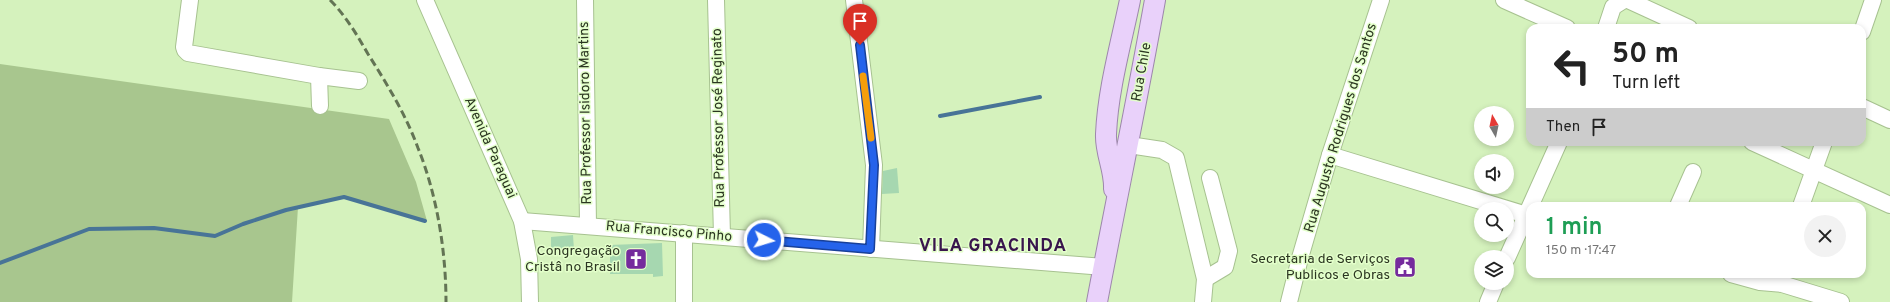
<!DOCTYPE html>
<meta charset="utf-8">
<style>
body{margin:0;font-family:Overpass,sans-serif;background:#f2f2f2;color:#222;height:100vh;display:flex;flex-direction:column;font-size:15px;white-space:nowrap}
*{box-sizing:border-box;margin:0}
p{font-size:13px;color:#767676}
.icon{flex:none;width:22px;height:22px;fill:none;stroke:currentColor;stroke-width:2;stroke-linecap:round;stroke-linejoin:round}
.map{position:relative;flex:1;overflow:hidden}
.drawer{position:absolute;left:1526px;top:202px;width:340px;height:76px;display:flex;flex-direction:column;background:#fff;border-radius:12px;box-shadow:0 2px 6px #0003}
.drawer>*{flex:none}
.guide{position:absolute;left:1526px;top:24px;width:340px;height:122px;border-radius:12px;box-shadow:0 2px 6px #0003;background:#fff;color:#222;overflow:hidden}
.needle{width:26px;rotate:351deg}
.tools{position:absolute;left:1474px;top:106px;display:grid;gap:8px}
.tools a{display:grid;place-items:center;width:40px;height:40px;border-radius:50%;background:#fff;box-shadow:0 2px 6px #0003;font-size:20px}
.pin{position:absolute;display:grid;place-items:center;width:34px;height:34px;color:#fff;margin:-41px -17px;border-radius:50% 50% 50% 0;rotate:-45deg;box-shadow:0 0 4px #0007}
.pin .icon{rotate:45deg}
.me{position:absolute;width:44px;margin:-22px;rotate:95deg;stroke-linejoin:round;filter:drop-shadow(0 0 3px #0008)}
.turn{display:flex;align-items:center;gap:14px;height:84px;padding:0 20px;font-size:18px}
.turn .icon{width:52px;height:52px;stroke-width:2.5}
.turn b{display:block;font-size:28px;line-height:34px}
.then{display:flex;align-items:center;height:38px;padding:0 20px;background:#0003;gap:8px;font-size:15px}
.round{display:grid;place-items:center;flex:none;width:42px;height:42px;border-radius:21px;background:#f2f2f2}
.head{display:flex;align-items:center;justify-content:space-between;height:68px;padding:0 20px}
h1{font-size:24px;font-weight:600;line-height:30px;color:#1e9e55}
.map>svg:first-child{display:block}
.green{fill:#a8c68e}
.lines{fill:none;stroke-linecap:round;stroke-linejoin:round}
.stream{stroke:#487497;stroke-width:4}
.building{fill:#a6d7b0}
.minor-casing{stroke:#a7c290;stroke-width:18}
.major-casing{stroke:#9d87ac;stroke-width:22}
.minor{stroke:#fff;stroke-width:16}
.major{stroke:#e9d1fa;stroke-width:20}
.rail{stroke:#637454;stroke-width:3;stroke-dasharray:8 4;stroke-linecap:butt}
.route-casing{stroke:#184099;stroke-width:10}
.route{stroke:#2563eb;stroke-width:7}
.slow{stroke:#f59e0b;stroke-width:7}
.labels{text-anchor:middle;dominant-baseline:central;stroke-width:3;stroke-linejoin:round;paint-order:stroke}
.street-label{font-size:14px;fill:#2b3621;stroke:#e3ffca}
.poi-label{font-size:14px;fill:#2b3621;stroke:#e3ffca;text-anchor:end}
.district-label{font-size:18px;font-weight:bold;letter-spacing:1px;fill:#39164d;stroke:#e3ffca}
</style>
<div class="map">
<svg width="1890" height="302" viewBox="0 0 1890 302">
<rect width="100%" height="100%" fill="#d5f2bd"/>
<!-- green -->
<polygon class="green" points="0,64 389,119 416,182 427,221 344,197 298,207 292,302 0,302"/>
<g class="lines">
<!-- stream -->
<g class="stream">
<polyline points="940,116 1040,97"/>
<polyline points="0,263 89,229 154,228 215,236 243,224 286,210 344,197 425,221"/>
</g>
</g>
<!-- building -->
<g class="building">
<polygon points="897,168 899,193 882,194 883,171"/>
<polygon points="573,235 574,250 551,251 551,237"/>
<polygon points="662,243 663,276 653,277 653,274 610,274 610,245"/>
</g>
<g class="lines">
<!-- minor casing -->
<g class="minor-casing">
<g id="minor">
<polyline points="190,0 184,47 185,50 188,53 319,76 359,81"/>
<polyline points="425,0 522,221 529,259 530,302"/>
<polyline points="585,0 588,225"/>
<polyline points="716,0 722,236"/>
<polyline points="854,0 874,165 871,249"/>
<polyline points="1504,0 1567,28"/>
<polyline points="1628,0 1689,28"/>
<polyline points="1606,28 1613,7 1624,0"/>
<polyline points="1862,32 1873,0"/>
<polyline points="319,76 320,106"/>
<polyline points="1862,107 1890,120"/>
<polyline points="1752,142 1890,205"/>
<polyline points="1129,145 1162,150 1176,158 1205,279 1203,302"/>
<polyline points="1330,155 1530,216"/>
<polyline points="1678,206 1693,172"/>
<polyline points="1801,206 1824,142"/>
<polyline points="522,221 1104,267"/>
<polyline points="1507,258 1559,142"/>
<polyline points="1731,274 1760,282 1782,284 1841,302"/>
<polyline points="1205,279 1225,267 1229,251 1210,178"/>
<polyline points="684,302 684,233"/>
<polyline points="1289,302 1300,258 1330,155 1381,0"/>
<polyline points="1488,302 1496,283"/>
</g>
</g>
<!-- major casing -->
<g class="major-casing">
<g id="major">
<path d="M 1114,189 C 1115,170 1105,153 1106,134 C 1108,89 1121,44 1130,0"/>
<path d="M 1097,302 C 1116,201 1137,101 1155,0"/>
</g>
</g>
<!-- minor -->
<use href="#minor" class="minor"/>
<!-- major -->
<use href="#major" class="major"/>
<!-- rail -->
<path class="rail" d="M 330,0 C 346,16 357,35 368,54 C 387,84 406,115 418,148 C 437,195 446,251 446,302"/>
</g>
<g class="lines">
<!-- route casing -->
<g class="route-casing">
<polyline id="route" points="764,240 870,249 874,165 860,45"/>
</g>
<!-- route -->
<use href="#route" class="route"/>
<!-- slow -->
<polyline class="slow" points="863,76 871,138"/>
</g>
<!-- icons -->
<defs>
<g id="church-square" transform="scale(1.15)"><rect x="-9" y="-9" width="18" height="18" rx="4" fill="#752b9d" stroke="#e3ffca"/><path d="M-1.2-6h2.4v3.5h3.3v2.4h-3.3V6h-2.4V-.1h-3.3v-2.4h3.3Z" fill="#fff"/></g>
<g id="civic-square" transform="scale(1.15)"><rect x="-9" y="-9" width="18" height="18" rx="4" fill="#752b9d" stroke="#e3ffca"/><path d="M-.6-6.5H3V-4.5H.6V-3L4-1V1h2V6H-6V1h2V-1L-.6-3ZM-1.2 2.5V6h2.4V2.5Z" fill="#fff"/></g>
</defs>
<g fill-rule="evenodd">
<use href="#church-square" x="636" y="259"/>
<use href="#civic-square" x="1405" y="267"/>
</g>
<g class="labels">
<!-- street labels -->
<g class="street-label">
<text transform="translate(1142 72) rotate(-80)">Rua Chile</text>
<text transform="translate(586 113) rotate(-91)">Rua Professor Isidoro Martins</text>
<text transform="translate(719 118) rotate(-91)">Rua Professor José Reginato</text>
<text transform="translate(1341 128) rotate(-73)">Rua Augusto Rodrigues dos Santos</text>
<text transform="translate(490 148) rotate(66)">Avenida Paraguai</text>
<text transform="translate(669 232) rotate(5)">Rua Francisco Pinho</text>
</g>
<!-- poi labels -->
<g class="poi-label">
<text x="620" y="251">Congregação<tspan x="620" dy="16">Cristâ no Brasil</tspan></text>
<text x="1390" y="259">Secretaria de Serviços<tspan x="1390" dy="16">Publicos e Obras</tspan></text>
</g>
<!-- district labels -->
<g class="district-label">
<text x="993" y="246">VILA GRACINDA</text>
</g>
</g>
</svg>
<div class="tools">
<a><svg class="needle" viewBox="-14 -14 28 28"><path d="M0-13l5 13h-10z" fill="#e53935"/><path d="M0 13l5-13h-10z" fill="#767676"/></svg></a>
<a><svg class="icon" aria-label="sound" viewBox="0 0 24 24"><path d="M4 9h4l5-4v14l-5-4H4zM17 9q2 3 0 6"/></svg></a>
<a><svg class="icon" aria-label="search" viewBox="0 0 24 24"><circle cx="10" cy="10" r="6"/><path d="M15 15l6 6"/></svg></a>
<a><svg class="icon" aria-label="layers" viewBox="0 0 24 24"><path d="M12 4l9 5-9 5-9-5zM3 14l9 5 9-5"/></svg></a>
</div>
<div class="pin" style="left:860px;top:45px;background:#d93025"><svg class="icon" aria-label="arrive" viewBox="0 0 24 24"><path d="M6 21V4h12l-3 4 3 4H6"/></svg></div>
<svg class="me" style="left:764px;top:240px" viewBox="-20 -20 40 40"><circle r="17" fill="#2563eb" stroke="#fff" stroke-width="3"/><path d="M0-11L8 9 0 5-8 9z" fill="#fff"/></svg>
<div class="guide">
<div class="turn"><svg class="icon" aria-label="left" viewBox="0 0 24 24"><path d="M17 20v-9H6M10 6l-5 5 5 5"/></svg><div><b>50 m</b>Turn left</div></div>
<div class="then">Then<svg class="icon" aria-label="arrive" viewBox="0 0 24 24"><path d="M6 21V4h12l-3 4 3 4H6"/></svg></div>
</div>
<section class="drawer">
<div class="head"><div><h1>1 min</h1><p>150 m · 17:47</p></div><a class="round"><svg class="icon" aria-label="close" viewBox="0 0 24 24"><path d="M6 6l12 12M18 6L6 18"/></svg></a></div>
</section>
</div>
